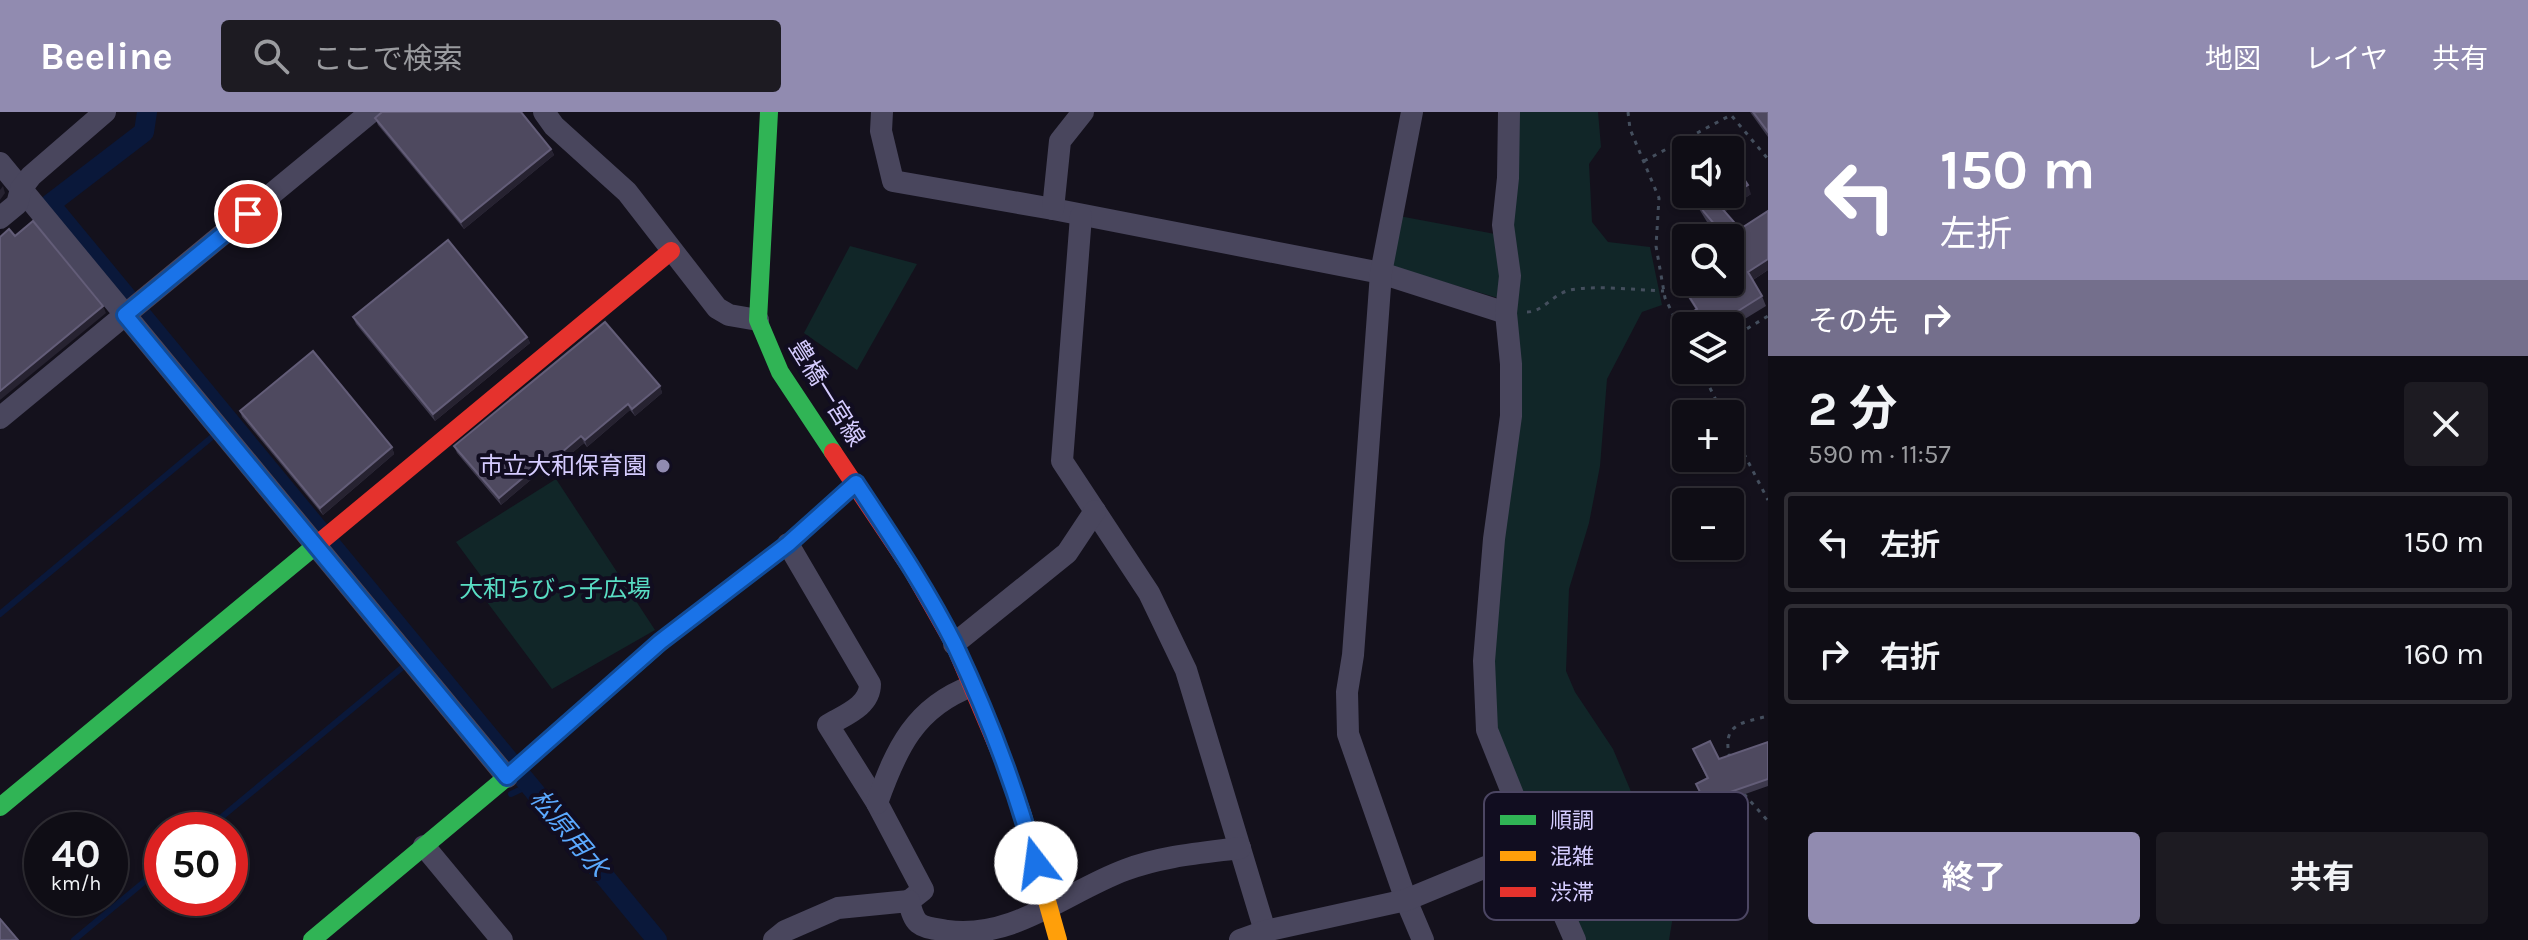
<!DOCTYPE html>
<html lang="ja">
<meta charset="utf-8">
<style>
body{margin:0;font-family:Karla,"Noto Sans JP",sans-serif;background:#1d1b22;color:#f1f3f6;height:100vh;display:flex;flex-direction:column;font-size:30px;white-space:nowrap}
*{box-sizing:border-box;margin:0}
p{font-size:26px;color:#9b9ca0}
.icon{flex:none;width:44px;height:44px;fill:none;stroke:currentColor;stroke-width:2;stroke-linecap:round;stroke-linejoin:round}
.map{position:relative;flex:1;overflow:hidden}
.sheet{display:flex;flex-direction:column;background:#0f0d15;width:760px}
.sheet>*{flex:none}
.guide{background:#918bb0;color:#fff;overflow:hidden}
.controls{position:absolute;left:1672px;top:24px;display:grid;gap:16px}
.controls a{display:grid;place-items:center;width:72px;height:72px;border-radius:8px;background:#0f0d15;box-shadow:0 2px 6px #0004,0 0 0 2px #2f2d34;font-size:40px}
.speed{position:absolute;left:24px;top:700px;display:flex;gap:16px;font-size:40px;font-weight:700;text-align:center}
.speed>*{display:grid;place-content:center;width:104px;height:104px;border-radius:50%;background:#0f0d15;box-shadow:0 2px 6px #0004,0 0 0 2px #2f2d34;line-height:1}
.speed small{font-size:20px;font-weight:400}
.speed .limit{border:12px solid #d22;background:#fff;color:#111}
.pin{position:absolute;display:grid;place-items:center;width:68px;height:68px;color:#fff;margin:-34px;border:4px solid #fff;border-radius:50%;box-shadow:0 2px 8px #0007}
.me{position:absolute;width:88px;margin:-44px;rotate:345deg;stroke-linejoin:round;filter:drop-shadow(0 0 6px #0008)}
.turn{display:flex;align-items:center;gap:28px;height:168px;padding:0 40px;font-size:36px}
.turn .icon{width:104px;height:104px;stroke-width:2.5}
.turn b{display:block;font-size:56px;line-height:68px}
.then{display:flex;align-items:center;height:76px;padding:0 40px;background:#0003;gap:16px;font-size:30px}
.round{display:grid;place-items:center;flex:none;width:84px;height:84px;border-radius:8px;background:#1d1b22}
.head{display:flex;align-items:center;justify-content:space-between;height:136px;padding:0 40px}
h1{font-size:48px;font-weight:700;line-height:60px}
.cta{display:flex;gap:16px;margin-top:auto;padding:16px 40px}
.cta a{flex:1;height:92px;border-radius:8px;background:#918bb0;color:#fff;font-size:32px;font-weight:700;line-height:92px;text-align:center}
.cta a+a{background:#1d1b22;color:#f1f3f6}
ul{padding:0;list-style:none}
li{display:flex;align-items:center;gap:24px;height:100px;margin:0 16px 12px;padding:0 24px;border:4px solid #2f2d34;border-radius:8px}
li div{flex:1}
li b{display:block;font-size:30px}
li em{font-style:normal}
header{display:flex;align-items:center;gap:48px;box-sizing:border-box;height:112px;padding:0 40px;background:#918bb0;color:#fff}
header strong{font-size:38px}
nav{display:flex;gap:44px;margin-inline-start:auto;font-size:28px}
.search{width:560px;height:72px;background:#1d1b22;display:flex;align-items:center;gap:20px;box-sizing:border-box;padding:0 28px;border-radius:8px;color:#9b9ca0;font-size:30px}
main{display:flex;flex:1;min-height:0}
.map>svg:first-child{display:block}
.green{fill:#112628}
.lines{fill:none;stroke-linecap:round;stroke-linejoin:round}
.stream{stroke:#0a183a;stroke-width:6}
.canal{stroke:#0a183a;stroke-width:20}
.path{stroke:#444e5d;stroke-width:3;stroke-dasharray:4 6;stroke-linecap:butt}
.street{stroke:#49465d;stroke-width:22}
.fast{stroke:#30b455;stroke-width:18}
.slow{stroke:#ff9f0a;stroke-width:18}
.jam{stroke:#e5322d;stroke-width:18}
.wall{fill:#3d394c}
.shaded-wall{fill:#262230}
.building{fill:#4e495f;stroke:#635d78;stroke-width:2}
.route-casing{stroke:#114b97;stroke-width:20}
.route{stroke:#1a73e8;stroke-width:14}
.poi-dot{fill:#918bb0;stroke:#110d20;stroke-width:3}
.labels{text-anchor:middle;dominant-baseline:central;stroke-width:8;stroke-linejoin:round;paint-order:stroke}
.street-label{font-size:24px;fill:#d5ccff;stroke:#110d20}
.poi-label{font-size:24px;fill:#d5ccff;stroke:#110d20;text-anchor:end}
.park-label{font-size:24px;fill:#59dec4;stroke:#110d20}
.water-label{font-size:26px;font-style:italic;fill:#5ba9fe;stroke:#110d20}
.key{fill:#110d20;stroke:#4c4663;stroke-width:2}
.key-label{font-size:22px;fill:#d5ccff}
</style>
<header>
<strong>Beeline</strong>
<div class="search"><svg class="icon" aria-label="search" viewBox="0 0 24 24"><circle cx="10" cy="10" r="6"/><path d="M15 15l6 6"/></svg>ここで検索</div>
<nav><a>地図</a><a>レイヤ</a><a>共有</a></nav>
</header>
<main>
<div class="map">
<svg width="1768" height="828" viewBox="0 0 1768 828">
<rect width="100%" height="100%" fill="#14111c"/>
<!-- green -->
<g class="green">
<polygon points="1518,0 1598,0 1601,35 1589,52 1592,110 1608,130 1650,135 1662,193 1642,200 1607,267 1600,354 1589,411 1569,477 1566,559 1575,580 1613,637 1676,786 1669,828 1585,828 1496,624 1491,550"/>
<polygon points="1399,104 1495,122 1506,161 1498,186 1390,154"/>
<polygon points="850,134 917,152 857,258 804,221"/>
<polygon points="556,367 655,518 552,577 484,486 492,479 456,430"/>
</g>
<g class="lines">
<!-- stream -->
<g class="stream">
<polyline points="0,502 212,325"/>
<polyline points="511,682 530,673"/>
<polyline points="206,718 404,554"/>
<polyline points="74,828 162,755"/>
</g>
<!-- canal -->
<polyline class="canal" points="147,0 144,20 50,92 657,828"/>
<!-- path -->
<g class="path">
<polyline points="1628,0 1630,17 1659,86 1656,134 1665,186 1686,229"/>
<polyline points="1644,49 1731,3 1768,47"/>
<path d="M 1527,200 C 1543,200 1553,182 1570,178 C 1597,173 1636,178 1664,179"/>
<polyline points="1730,227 1768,204"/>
<polyline points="1701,258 1723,302"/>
<polyline points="1730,315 1768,388"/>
<path d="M 1730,646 C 1721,612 1741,611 1768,604"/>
<polyline points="1744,682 1768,709"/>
</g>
<!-- street -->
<g class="street">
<polyline points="544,0 554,14 627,80 717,196 729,203 758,208"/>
<polyline points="882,0 881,19 893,69 1053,97 1381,161 1506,201"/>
<polyline points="1412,0 1381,161 1353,543 1347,580 1348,622 1406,788 1423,828"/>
<polyline points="1509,0 1508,66 1503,113 1510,164 1506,201 1511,252 1511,304 1494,427 1484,549 1487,618 1534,735 1575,828"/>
<polyline points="0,51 507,665"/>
<polyline points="1053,97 1060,29 1083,0"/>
<polyline points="1081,104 1062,349 1149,481 1186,558 1265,819"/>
<polyline points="0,106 17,92 21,77 31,64 105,0"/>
<polyline points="0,306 371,0"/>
<path d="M 788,432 L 870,572 C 870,594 845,603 828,613 L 877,691 L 923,778 L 909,789"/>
<polyline points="954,532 1067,441 1095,399"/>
<path d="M 877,691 C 896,637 915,595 972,574"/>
<polyline points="424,734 502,828"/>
<path d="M 774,828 L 785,819 L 838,796 L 909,789 C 915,816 920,814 947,819 C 1013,828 1066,780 1125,758 C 1162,744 1201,741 1240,736"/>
<polyline points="1240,828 1265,819 1406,788 1534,735"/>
</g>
<!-- fast -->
<g class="fast">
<polyline points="769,0 758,208 780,260 833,340"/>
<polyline points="0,695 320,430"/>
<polyline points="312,828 507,665 670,522"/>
</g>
<!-- slow -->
<polyline class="slow" points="1006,655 1023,704 1058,828"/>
<!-- jam -->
<g class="jam">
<polyline points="833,340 912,458 954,532 1006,655"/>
<polyline points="320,430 671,139"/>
<polyline points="670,522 788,432 856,371"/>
</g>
</g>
<!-- wall -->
<g class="wall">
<polygon points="1750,0 1768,0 1768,25"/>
<polygon points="375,6 551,37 554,43 464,117 378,13"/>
<polygon points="1690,82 1751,82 1724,100 1768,158 1753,168 1762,184 1766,194 1730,216 1730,214 1686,214 1686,216 1682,206 1696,198 1684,179 1680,170 1732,138 1730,136 1730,126 1721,126 1707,110"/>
<polygon points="353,205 527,225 530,231 435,309 356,212"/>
<polygon points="660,274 662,281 635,304 630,298 587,335 584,331 543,365 540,360 501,393 457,341 454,334"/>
<polygon points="240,299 392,335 394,342 323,403 242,305"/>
<polygon points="1768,630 1768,674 1734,686 1743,707 1719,719 1696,672 1707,667 1693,637 1719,647"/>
</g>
<!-- shaded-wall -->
<g class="shaded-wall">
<polygon points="551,37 554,43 464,117 461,110"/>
<polygon points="1748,73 1751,82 1721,102 1718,92"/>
<polygon points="3,74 5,81 0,88 0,78"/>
<polygon points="1768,147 1768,158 1751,169 1748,160"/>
<polygon points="103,194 106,201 0,288 0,279"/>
<polygon points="527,225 530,231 435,309 433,302"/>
<polygon points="660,274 662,281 635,304 632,297"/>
<polygon points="628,292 630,298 587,335 585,328"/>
<polygon points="581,324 584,331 543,365 541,358"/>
<polygon points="392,335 394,342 323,403 320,396"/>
<polygon points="537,354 540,360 501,393 499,386"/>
</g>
<!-- building -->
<g class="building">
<polygon points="382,0 521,0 551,37 461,110 375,6"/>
<polygon points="1753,0 1768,0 1768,20"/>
<polygon points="1730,46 1748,73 1718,92 1740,117 1768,99 1768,147 1748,160 1762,184 1714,214 1687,214 1682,206 1697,197 1680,170 1686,166 1686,170 1730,170 1730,140 1735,137 1730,130 1730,126 1726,126 1704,100 1692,82 1730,82"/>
<polygon points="33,109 103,194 0,279 0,125 9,117 15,124"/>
<polygon points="448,128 527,225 433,302 353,205"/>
<polygon points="605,210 660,274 632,297 628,292 585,328 581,324 541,358 537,354 499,386 454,334"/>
<polygon points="313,239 392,335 320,396 240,299"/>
<polygon points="1710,629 1719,647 1768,630 1768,667 1730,680 1740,700 1716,712 1696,672 1708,666 1693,637"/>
<polygon points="0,807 18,828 0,828"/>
</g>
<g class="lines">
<!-- route casing -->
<g class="route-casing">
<path id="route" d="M 248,102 L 125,203 L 507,665 L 660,530 L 788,432 L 856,371 C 891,424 927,477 955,533 C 988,603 1016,676 1036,751"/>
</g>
<!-- route -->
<use href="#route" class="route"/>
</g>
<!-- markers -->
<circle class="poi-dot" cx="663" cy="354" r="8"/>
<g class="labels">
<!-- street labels -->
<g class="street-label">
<text transform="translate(827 281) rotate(58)">豊橋一宮線</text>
</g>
<!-- poi labels -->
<g class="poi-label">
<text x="647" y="354">市立大和保育園</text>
</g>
<!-- park labels -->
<g class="park-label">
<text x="555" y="477">大和ちびっ子広場</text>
</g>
<!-- water labels -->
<g class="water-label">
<text transform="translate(569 721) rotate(50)">松原用水</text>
</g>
</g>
<!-- legend -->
<rect x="1484" y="680" width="264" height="128" rx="12" class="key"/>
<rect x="1500" y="703" width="36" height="10" fill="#30b455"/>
<rect x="1500" y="739" width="36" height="10" fill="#ff9f0a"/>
<rect x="1500" y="775" width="36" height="10" fill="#e5322d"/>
<g class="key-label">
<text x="1550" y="716">順調</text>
<text x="1550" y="752">混雑</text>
<text x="1550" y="788">渋滞</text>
</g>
</svg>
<div class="controls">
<a><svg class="icon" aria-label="sound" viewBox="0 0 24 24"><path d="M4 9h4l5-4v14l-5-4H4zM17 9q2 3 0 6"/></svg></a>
<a><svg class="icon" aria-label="search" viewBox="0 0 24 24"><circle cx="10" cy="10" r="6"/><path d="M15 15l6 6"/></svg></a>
<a><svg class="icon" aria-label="layers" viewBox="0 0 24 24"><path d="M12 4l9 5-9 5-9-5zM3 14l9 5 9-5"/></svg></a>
<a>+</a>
<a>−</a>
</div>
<div class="speed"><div>40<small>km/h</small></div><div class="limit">50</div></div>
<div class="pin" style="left:248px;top:102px;background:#d93025"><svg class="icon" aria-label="arrive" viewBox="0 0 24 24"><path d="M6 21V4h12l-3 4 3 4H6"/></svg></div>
<svg class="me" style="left:1036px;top:751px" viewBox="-20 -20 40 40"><circle r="19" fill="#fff"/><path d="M0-13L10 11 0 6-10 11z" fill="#1a73e8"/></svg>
</div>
<section class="sheet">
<div class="guide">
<div class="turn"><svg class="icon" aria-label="left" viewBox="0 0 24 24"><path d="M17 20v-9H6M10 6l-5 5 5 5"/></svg><div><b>150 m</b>左折</div></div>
<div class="then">その先<svg class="icon" aria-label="right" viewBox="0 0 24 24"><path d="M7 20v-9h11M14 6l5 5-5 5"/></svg></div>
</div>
<div class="head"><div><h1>2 分</h1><p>590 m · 11:57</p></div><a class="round"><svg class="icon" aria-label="close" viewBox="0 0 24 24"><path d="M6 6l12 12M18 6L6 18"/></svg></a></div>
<ul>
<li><svg class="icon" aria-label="left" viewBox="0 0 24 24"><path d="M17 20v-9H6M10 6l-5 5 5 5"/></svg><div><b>左折</b></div><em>150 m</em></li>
<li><svg class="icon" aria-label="right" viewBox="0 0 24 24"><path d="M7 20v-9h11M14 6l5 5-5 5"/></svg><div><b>右折</b></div><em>160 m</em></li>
</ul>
<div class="cta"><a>終了</a><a>共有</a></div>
</section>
</main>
